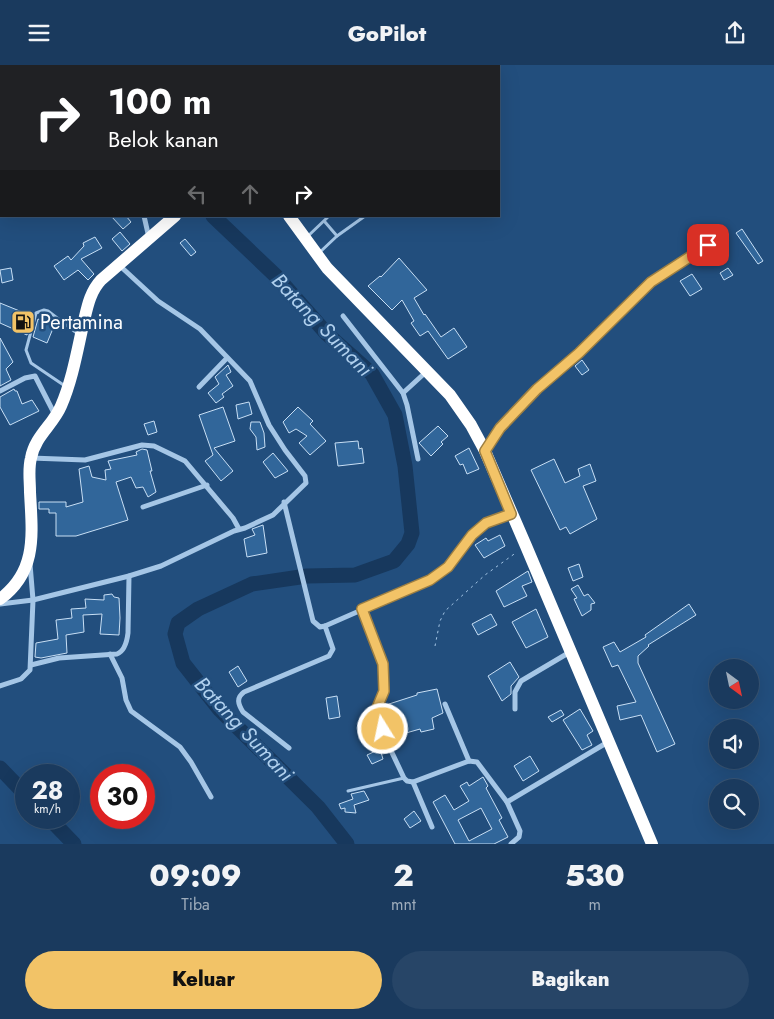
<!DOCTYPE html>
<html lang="id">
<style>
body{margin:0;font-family:Jost,sans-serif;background:#274567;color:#f1f3f6;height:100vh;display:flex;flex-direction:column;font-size:19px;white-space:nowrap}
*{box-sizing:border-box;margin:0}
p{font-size:16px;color:#9fadbc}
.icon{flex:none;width:28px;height:28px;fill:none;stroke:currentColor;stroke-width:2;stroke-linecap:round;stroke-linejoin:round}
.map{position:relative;height:779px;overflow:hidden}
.side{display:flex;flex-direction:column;background:#1a3a5e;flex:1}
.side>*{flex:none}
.banner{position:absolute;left:0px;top:0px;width:500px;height:152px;box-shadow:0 5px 20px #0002,0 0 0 1px #385473;background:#202124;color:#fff;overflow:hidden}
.needle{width:32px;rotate:147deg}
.tools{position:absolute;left:709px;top:594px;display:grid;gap:10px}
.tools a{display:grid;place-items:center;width:50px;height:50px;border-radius:50%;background:#1a3a5e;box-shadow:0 5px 20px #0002,0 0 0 1px #385473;font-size:25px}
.speed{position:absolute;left:15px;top:699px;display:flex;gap:10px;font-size:25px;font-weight:700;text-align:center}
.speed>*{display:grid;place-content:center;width:65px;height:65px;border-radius:50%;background:#1a3a5e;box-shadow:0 5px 20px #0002,0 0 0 1px #385473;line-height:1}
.speed small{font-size:12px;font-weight:400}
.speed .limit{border:8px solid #d22;background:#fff;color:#111}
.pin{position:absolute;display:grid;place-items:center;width:42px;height:42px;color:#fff;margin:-21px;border-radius:10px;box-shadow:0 2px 8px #0006}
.me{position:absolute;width:55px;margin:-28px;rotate:350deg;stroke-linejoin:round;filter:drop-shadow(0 0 4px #0008)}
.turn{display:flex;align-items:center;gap:18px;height:105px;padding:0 25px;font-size:22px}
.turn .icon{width:65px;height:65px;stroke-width:2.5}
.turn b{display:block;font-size:35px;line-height:42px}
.lanes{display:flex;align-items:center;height:48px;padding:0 25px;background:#0003;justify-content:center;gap:25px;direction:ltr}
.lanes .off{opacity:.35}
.eta{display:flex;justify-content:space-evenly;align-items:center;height:85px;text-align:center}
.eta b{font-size:30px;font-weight:800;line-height:35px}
.cta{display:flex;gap:10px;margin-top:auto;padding:10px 25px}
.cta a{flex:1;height:58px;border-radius:30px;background:#f2c367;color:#111;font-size:20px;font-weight:800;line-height:58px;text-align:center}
.cta a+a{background:#274567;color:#f1f3f6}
header{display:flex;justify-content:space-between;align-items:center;height:65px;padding:0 25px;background:#1a3a5e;font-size:22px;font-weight:800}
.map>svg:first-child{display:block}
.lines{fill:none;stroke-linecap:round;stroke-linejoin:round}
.river{stroke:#17385d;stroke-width:15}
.building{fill:#31669a;stroke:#c8dff5;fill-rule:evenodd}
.path{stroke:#a5c6e6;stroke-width:1;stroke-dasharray:2.5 4;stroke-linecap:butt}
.lane{stroke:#a5c6e6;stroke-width:3}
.street{stroke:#a5c6e6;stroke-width:5}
.highway{stroke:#fff;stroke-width:12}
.route-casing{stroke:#9d7f43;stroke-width:12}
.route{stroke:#f2c367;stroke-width:9}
.labels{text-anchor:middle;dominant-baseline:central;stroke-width:5;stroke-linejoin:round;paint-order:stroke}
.poi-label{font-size:20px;fill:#fff;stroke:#224e7d;text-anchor:start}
.water-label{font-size:21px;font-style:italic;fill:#b0d0ee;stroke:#224e7d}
</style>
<header><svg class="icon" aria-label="menu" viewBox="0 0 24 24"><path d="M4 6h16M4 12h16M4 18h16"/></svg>GoPilot<svg class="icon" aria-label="share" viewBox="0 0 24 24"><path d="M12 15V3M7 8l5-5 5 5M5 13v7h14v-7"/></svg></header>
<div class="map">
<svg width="774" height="779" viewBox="0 0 774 779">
<rect width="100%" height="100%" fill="#224e7d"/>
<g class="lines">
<!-- river -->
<g class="river">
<polyline points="0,96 1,95"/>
<polyline points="213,151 276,211 327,269 372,309 395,350 405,401 412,468 408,479 394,496 355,510 307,511 252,519 198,544 178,558 175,569 183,598 220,645 318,742 347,779"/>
<polyline points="0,703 26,730"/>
<polyline points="48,752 74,779"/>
</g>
</g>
<!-- building -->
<g class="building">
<polygon points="111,151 126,151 131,157 123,164"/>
<polygon points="742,164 763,196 758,199 736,168"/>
<polygon points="120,167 130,179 122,186 112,174"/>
<polygon points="95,172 102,183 81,194 94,209 88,215 78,205 64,215 54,201 68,191 71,195 84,181 83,178"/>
<polygon points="185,174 196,187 191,191 180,178"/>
<polygon points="399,193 427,225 414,233 424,250 425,249 441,272 454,263 467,282 448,294 428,266 420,271 411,258 414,256 402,235 392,245 368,221 380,211 381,212"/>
<polygon points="11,203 13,215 2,218 0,205"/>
<polygon points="728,203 733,210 724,215 720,208"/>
<polygon points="692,209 702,224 690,231 680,216"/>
<polygon points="0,238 32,251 27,270 0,258"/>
<polygon points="38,254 54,261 47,278 33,272"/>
<polygon points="0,273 13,297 6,304 11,315 0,321"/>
<polygon points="582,295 589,305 582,310 575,301"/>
<polygon points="228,300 231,307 226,310 233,321 222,329 224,332 216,338 208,328 219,319 215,312"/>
<polygon points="14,324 15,326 17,326 22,339 32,335 39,346 10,360 0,342 0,332"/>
<polygon points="249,337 252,349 238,354 236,340"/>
<polygon points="223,342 235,376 214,383 233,406 221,416 205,396 213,390 199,350"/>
<polygon points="298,342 313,356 310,359 326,376 310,390 299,378 307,371 296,364 289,368 283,357"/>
<polygon points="154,356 157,367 148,370 144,359"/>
<polygon points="251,357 260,357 264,368 265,382 257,385 256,372 250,364"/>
<polygon points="438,361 448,371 441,377 443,379 431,391 419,378"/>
<polygon points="358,376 359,384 362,383 364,398 338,401 335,378"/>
<polygon points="469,383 479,404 467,409 463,399 460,400 455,391"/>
<polygon points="142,384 147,385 152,406 150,406 156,427 148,432 143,422 136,423 131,412 116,417 128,455 76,471 56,471 56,448 49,448 49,444 39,444 39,437 66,437 66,442 83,437 79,404 89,401 92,412 106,415 105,405 111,404 108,396 137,390 136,387"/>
<polygon points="273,388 288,406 275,413 263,397"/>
<polygon points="554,394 565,418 580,411 578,404 590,399 596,416 583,421 597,454 570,469 566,462 560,465 531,405"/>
<polygon points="263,460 267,488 247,492 244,474 255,470 252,464"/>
<polygon points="500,470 505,481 484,493 475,480 486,473 488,476"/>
<polygon points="579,499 583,512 573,516 568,503"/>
<polygon points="528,506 532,517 522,521 527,531 504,542 496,526"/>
<polygon points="578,520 584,531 588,529 595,538 591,539 591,545 582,551 574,534 577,533 571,524"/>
<polygon points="112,529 114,532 119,533 120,553 119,570 100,569 102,549 83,550 84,567 66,570 67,588 41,593 35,592 36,578 58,574 56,555 72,553 71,544 86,543 85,534 104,535 104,530"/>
<polygon points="689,539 696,550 648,580 649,581 638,591 638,598 675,679 657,687 641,650 620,655 617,641 636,637 618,600 612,602 603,582 614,577 620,587 646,572 645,570"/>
<polygon points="536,544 548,572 526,583 512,557"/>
<polygon points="491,549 497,560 478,570 472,559"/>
<polygon points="510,597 519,612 511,621 511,629 502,636 488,611"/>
<polygon points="238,601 247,616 238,622 229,607"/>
<polygon points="437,624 443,648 432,653 434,664 421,667 420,664 399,670 392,658 389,639 417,630 417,628"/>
<polygon points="337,631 340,652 329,654 326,633"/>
<polygon points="580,644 593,666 587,670 592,680 582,685 563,655"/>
<polygon points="561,645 564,650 552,657 548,652"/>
<polygon points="380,684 383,694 372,699 367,690"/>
<polygon points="530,691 539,706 523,716 514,701"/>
<path d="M 483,712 L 488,721 L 486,723 L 502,753 L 499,755 L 508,772 L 494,779 L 455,779 L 433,737 L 445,730 L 454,745 L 469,736 L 460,721 L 467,717 L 469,721 ZM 481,743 L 492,764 L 469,776 L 458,755 Z"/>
<polygon points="364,726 369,735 354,740 356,748 345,747 345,743 341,744 339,739 353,734 351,729"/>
<polygon points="414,746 421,756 410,763 404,754"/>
</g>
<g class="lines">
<!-- path -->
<polyline class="path" points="435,581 440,556 445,546 485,510 517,487"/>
<!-- lane -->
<g class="lane">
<polyline points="325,157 337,171"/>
<polyline points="307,172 329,151"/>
<polyline points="319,188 337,171 365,151"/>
<polyline points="65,321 31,298 26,285 36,248 44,245 48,246 78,269"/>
<polyline points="488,382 500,363 537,324 579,288 651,217 708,180"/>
<polyline points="348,726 404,713"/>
</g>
<!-- street -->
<g class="street">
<polyline points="30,1 32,0"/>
<polyline points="0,18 1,18"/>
<polyline points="0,123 1,122"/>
<polyline points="144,151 149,173"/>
<polyline points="343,251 403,328 407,340 418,394"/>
<polyline points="199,322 227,293"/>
<polyline points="0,326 25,313 35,311 55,350"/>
<polyline points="403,328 427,306"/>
<polyline points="31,393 85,395 142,380 154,381 185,396 233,453 239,464"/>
<polyline points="284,437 313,556 320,562 325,561 430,515 448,502 472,470 486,458 511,449"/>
<polyline points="143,442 207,420"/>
<polyline points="0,539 33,535 129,511 161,501 234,466 245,463 273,450 306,418 305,411 285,385 269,360 250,316 200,264 158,236 119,200"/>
<polyline points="362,544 383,599 385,608 384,626 377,647 386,675 404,713 407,716 413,717 469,696 477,697 507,737 520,766 519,772 511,779"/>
<polyline points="110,589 122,613 126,635 131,646 180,682 191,697 211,732"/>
<path d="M 31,600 L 59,593 L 117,589 C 125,586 127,576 128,568 L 129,511"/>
<polyline points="0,621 21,614 30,605 33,535 30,499"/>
<polyline points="445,639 469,696"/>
<polyline points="515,644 515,627 521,616 570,587"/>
<path d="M 289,683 L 243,647 C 238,639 236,633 244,627 L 329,591 L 333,584 L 325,561"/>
<polyline points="413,717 432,762"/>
<polyline points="507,737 608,677"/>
</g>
<!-- highway -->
<g class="highway">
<polyline points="193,0 194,1"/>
<polyline points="289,151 327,203 450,330 471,360 485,386 526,481 652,779"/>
<path d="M 0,534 C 38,506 32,468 30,427 C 30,415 28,404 31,393 C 35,371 53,360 61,341 C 72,316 77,287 83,260 C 87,244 89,228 101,215 L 175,151"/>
</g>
</g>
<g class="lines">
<!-- route casing -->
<g class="route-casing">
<polyline id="route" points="383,664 377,643 384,626 383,599 362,544 430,515 448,502 472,470 486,458 511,449 485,386 500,363 537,324 579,288 651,217 708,180"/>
</g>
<!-- route -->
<use href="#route" class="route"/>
</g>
<!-- icons -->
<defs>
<g id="fuel-square" transform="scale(1.25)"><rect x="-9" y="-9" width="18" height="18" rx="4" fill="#f2c367" stroke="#224e7d"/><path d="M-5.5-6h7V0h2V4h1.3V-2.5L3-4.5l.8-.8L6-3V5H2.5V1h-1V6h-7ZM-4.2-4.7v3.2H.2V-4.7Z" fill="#111"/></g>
</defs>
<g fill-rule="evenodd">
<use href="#fuel-square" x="23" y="257"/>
</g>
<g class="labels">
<!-- poi labels -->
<g class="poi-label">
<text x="40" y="257">Pertamina</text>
</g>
<!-- water labels -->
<g class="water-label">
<text transform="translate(322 260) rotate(46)">Batang Sumani</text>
<text transform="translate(244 664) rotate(47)">Batang Sumani</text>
</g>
</g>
</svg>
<div class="tools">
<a><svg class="needle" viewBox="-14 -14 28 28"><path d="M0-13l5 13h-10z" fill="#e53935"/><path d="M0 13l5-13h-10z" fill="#9fadbc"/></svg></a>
<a><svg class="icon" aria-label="sound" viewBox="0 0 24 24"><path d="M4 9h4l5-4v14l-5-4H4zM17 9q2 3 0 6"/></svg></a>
<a><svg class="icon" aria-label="search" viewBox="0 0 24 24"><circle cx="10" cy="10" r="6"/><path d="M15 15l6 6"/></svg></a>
</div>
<div class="speed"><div>28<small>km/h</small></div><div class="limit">30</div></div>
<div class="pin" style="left:708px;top:180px;background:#d93025"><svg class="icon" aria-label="arrive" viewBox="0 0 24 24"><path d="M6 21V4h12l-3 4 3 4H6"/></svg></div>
<svg class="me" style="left:383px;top:664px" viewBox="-20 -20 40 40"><circle r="17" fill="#f2c367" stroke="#fff" stroke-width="3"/><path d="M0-11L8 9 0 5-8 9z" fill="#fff"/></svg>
<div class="banner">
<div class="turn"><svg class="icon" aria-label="right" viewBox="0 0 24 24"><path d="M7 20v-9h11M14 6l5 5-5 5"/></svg><div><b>100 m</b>Belok kanan</div></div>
<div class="lanes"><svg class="icon off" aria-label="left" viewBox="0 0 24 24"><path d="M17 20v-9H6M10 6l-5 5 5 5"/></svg><svg class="icon off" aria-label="ahead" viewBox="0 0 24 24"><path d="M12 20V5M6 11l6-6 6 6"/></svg><svg class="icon" aria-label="right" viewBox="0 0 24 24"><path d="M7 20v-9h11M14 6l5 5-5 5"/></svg></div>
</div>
</div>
<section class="side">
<div class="eta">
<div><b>09:09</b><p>Tiba</p></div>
<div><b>2</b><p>mnt</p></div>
<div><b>530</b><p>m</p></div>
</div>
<div class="cta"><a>Keluar</a><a>Bagikan</a></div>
</section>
